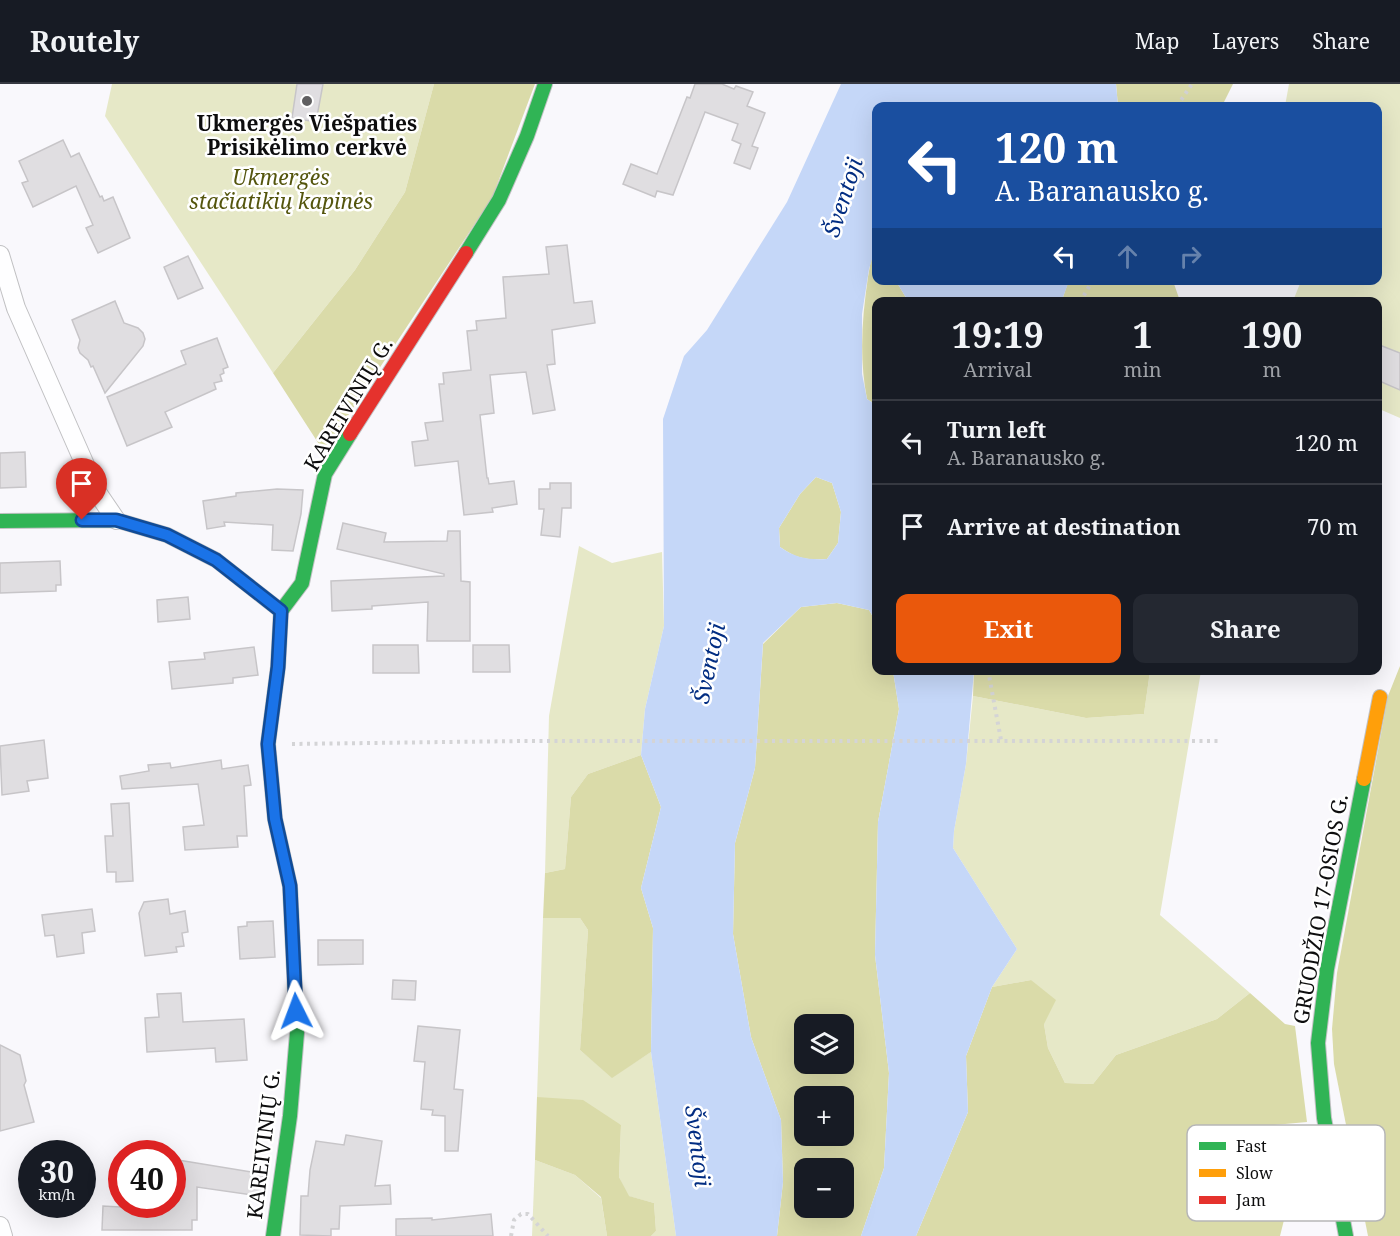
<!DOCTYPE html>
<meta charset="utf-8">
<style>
body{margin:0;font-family:"Noto Serif",serif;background:#242831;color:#f1f3f6;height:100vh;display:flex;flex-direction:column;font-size:22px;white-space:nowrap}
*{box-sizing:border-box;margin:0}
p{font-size:20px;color:#9ea1a6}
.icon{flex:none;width:33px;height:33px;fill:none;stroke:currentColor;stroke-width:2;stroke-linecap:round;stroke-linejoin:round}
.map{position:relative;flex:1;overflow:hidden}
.side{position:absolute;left:872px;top:213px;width:510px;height:378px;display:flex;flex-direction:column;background:#171b24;border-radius:12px;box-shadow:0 6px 24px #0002}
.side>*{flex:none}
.banner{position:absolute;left:872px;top:18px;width:510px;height:183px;border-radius:12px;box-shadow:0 6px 24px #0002;background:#1a4fa0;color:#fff;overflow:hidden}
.buttons{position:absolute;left:794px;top:930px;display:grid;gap:12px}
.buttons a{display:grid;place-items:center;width:60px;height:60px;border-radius:12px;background:#171b24;box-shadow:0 6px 24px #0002;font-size:30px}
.speed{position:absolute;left:18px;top:1056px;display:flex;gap:12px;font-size:30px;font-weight:700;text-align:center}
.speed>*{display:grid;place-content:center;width:78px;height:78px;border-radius:50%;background:#171b24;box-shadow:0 6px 24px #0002;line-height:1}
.speed small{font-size:15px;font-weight:400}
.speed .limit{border:9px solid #d22;background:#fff;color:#111}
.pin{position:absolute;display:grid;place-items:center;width:51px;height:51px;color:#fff;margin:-62px -26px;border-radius:50% 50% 50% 0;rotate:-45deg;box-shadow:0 0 6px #0007}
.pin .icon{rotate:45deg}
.me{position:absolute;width:66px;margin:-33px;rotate:357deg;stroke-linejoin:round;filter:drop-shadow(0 0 4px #0008)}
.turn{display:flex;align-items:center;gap:21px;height:126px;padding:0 24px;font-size:27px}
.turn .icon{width:78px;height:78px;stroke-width:2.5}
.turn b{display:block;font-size:42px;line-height:51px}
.lanes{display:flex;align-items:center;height:57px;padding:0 24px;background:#0003;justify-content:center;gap:30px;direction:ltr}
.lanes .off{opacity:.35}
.eta{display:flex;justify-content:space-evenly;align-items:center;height:102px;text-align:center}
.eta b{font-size:36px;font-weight:700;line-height:42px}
.action{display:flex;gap:12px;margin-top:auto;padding:12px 24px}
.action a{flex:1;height:69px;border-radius:12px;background:#ea580c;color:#fff;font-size:24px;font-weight:700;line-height:69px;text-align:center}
.action a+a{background:#242831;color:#f1f3f6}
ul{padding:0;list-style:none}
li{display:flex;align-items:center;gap:18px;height:84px;padding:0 24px;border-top:2px solid #363941}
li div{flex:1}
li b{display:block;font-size:22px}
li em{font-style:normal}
header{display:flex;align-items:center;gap:36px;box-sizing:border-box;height:84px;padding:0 30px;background:#171b24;border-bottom:2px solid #363941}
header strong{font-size:28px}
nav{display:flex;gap:33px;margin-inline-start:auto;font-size:21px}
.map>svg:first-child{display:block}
.green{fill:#e6e8c7}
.forest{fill:#dadba9;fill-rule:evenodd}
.water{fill:#c5d7f8;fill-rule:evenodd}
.building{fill:#e0dee1;stroke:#c7c5c8;stroke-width:1.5}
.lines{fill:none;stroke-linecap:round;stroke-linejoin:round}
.street-casing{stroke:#c1c1c3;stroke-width:20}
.fast-casing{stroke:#c1c1c3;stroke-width:16}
.slow-casing{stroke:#c1c1c3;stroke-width:16}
.jam-casing{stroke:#c1c1c3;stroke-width:16}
.path{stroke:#d4d4d6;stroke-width:4;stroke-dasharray:3 4.5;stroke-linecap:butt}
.street{stroke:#fefeff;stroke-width:18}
.fast{stroke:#30b455;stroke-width:14}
.slow{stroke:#ff9f0a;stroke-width:14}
.jam{stroke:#e5322d;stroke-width:14}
.route-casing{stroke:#114b97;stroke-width:15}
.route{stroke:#1a73e8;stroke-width:10}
.poi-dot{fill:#605f61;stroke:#fff;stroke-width:2}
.labels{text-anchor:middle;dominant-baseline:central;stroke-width:5;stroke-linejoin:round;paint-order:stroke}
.poi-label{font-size:21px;font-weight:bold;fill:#0d0d0e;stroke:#fff}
.park-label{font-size:21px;font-style:italic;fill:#54550d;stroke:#fff}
.street-label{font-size:21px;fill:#0d0d0e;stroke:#fff}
.water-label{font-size:22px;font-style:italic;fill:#022d82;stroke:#fff}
.key{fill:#fff;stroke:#b6b6b7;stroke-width:1.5}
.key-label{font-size:16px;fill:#0d0d0e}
</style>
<header>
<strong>Routely</strong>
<nav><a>Map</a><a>Layers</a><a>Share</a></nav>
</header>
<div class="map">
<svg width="1400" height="1152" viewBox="0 0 1400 1152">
<rect width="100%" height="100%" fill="#f9f8fc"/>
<!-- green -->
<g class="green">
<polygon points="112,0 434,0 405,108 355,186 273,289 105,32"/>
<polygon points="1289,0 1400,0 1400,334 1377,324 1377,218 1293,217 1301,197 1377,196 1377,22 1285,22"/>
<polygon points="579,462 612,479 662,468 664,542 645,625 641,671 588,690 571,713 565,785 545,789 549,632"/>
<polygon points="1150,587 1201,587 1160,831 1250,909 1217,935 1116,971 1093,1000 1065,999 1048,964 1044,940 1031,896 992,903 1017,865 953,764 954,747 966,680 973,612 1086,634 1144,630"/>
<polygon points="543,834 580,834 588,846 580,966 612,993 651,968 676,1152 651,1152 656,1147 654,1119 628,1112 619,1093 621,1041 537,1013"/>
<polygon points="535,1076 575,1091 601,1114 607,1152 532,1152"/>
</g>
<!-- forest -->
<g class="forest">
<polygon points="434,0 535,0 492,114 324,368 273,289 355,186 405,108"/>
<polygon points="1116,0 1233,0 1222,22 1118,22"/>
<path d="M 876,162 L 876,196 L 896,197 L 908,217 L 876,218 L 876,321 L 867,315 C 859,274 862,234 868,193 C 870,183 871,170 876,162 Z"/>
<polygon points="1069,196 1173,197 1180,217 1059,218 1063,213"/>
<path d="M 816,393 L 832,399 L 841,428 L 838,459 L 827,475 C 806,476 797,475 780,463 L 779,444 L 800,410 Z"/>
<path d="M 837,519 L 869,526 L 876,538 L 876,586 L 893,587 L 899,625 L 878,738 L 875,871 L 889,989 L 884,1084 L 861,1152 L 777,1152 L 783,1098 L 781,1036 L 751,953 L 733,850 L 735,759 L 755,684 L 763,560 L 801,523 ZM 804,940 L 843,940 L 843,980 L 804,980 ZM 804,1012 L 843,1012 L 843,1052 L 804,1052 ZM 804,1084 L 843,1084 L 843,1124 L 804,1124 Z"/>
<polygon points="1400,582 1400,1152 1368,1152 1334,980 1332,945 1337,889 1388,612"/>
<polygon points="974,587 1150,587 1144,630 1086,634 973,612"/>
<polygon points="641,671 661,723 641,804 653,844 651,968 612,994 580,966 588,846 580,834 543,834 545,789 565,785 571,713 588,690"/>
<polygon points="1031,896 1056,916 1044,940 1048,964 1065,999 1093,1000 1116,971 1217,935 1250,909 1285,940 1295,942 1307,1038 1274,1041 1264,1073 1288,1120 1280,1152 916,1152 968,1028 966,972 992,903"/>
<polygon points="537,1013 583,1016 621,1041 619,1093 629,1112 654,1119 656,1147 651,1152 607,1152 601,1113 575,1091 535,1076"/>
</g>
<!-- water -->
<g class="water">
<path d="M 841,0 L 1116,0 L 1118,22 L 876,22 L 876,162 L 869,185 L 862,230 L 862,290 L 867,315 L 876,321 L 876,538 L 869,526 L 837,519 L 801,523 L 763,559 L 755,684 L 735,759 L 733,850 L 751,953 L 781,1036 L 783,1098 L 777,1152 L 676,1152 L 651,968 L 653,844 L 641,804 L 661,723 L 641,671 L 645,625 L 664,542 L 663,335 L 684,272 L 707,246 L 787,118 ZM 816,393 L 832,399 L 841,428 L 838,459 L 827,475 C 808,476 796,474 780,463 L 779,444 L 800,410 Z"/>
<polygon points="896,197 1069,197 1063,213 1059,218 908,217"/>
<polygon points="893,587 974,587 966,680 954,747 953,764 1017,865 992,903 966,972 968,1028 916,1152 861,1152 884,1084 889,989 875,871 878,738 899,625"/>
</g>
<!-- building -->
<g class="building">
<polygon points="297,0 323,0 316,38 292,34"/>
<polygon points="695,0 722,0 734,5 736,2 753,8 747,22 765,29 752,62 758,64 750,85 734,79 741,60 732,56 738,40 705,28 673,111 657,107 655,113 623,100 631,80 657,90 687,13 690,14"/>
<polygon points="63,56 71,73 79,69 100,113 102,112 104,117 113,113 130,154 98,169 86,144 93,141 76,102 33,123 22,99 28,97 19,77"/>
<polygon points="567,161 574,219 592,217 595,239 552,246 555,280 547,281 555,326 533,330 526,288 490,291 494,329 480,331 487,394 488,394 489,400 514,397 517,420 492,424 493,428 464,431 458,377 415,382 412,358 428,356 425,339 443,337 439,300 444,300 443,289 471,286 467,247 477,246 476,237 506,234 503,193 549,190 546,163"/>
<polygon points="188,172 203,204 178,215 164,183"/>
<polygon points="115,217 124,239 138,244 143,249 145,255 143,262 105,309 93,282 91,283 88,276 80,269 78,264 80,256 72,236"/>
<polygon points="217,254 228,283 223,285 224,289 220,291 222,297 214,299 216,305 165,328 172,343 127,362 107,313 186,280 181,267"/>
<polygon points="1377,260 1400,269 1400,306 1377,296"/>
<polygon points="25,368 26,403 0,404 0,369"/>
<polygon points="550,399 571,399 571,424 562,424 560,453 541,451 544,425 539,425 539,405 550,405"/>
<polygon points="277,405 303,406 301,430 293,467 272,466 273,441 224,438 225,442 207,445 203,417 236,412 236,409"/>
<polygon points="343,439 386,449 384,458 447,457 448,447 460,447 461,497 470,498 470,557 427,557 428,518 372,522 372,525 332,527 331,497 444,492 444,490 337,465"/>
<polygon points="60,477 61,501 56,501 56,507 0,509 0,479"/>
<polygon points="188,513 190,535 158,538 157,516"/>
<polygon points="373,561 418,561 419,589 373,589"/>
<polygon points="473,561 509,561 510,588 473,588"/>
<polygon points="254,563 258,591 233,594 233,599 172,605 169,578 205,575 204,569"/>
<polygon points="44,656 48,694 27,697 29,707 2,711 0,662"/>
<polygon points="221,676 222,685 248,681 251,701 244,702 247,752 237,752 238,763 185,766 183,743 204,741 198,700 122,705 120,692 149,687 148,681 170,679 171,684"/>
<polygon points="129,719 133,797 116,798 116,788 107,788 105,752 113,752 111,720"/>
<polygon points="168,815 170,830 185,827 188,848 182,849 184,862 176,863 177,868 145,872 139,829 144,818"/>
<polygon points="92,825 95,847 82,849 84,869 57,873 54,851 45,852 42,831"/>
<polygon points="273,837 275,873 240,875 238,843 247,842 247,838"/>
<polygon points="318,856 363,856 363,880 318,881"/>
<polygon points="393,896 416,897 415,916 392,915"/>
<polygon points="181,909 183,938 244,935 247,976 216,978 215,964 147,968 145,934 159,933 157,910"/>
<polygon points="418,942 460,946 454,1005 463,1006 458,1067 445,1067 445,1032 432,1031 433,1026 421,1025 425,978 414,977"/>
<polygon points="0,961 20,971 26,997 24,1001 34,1038 0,1047"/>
<polygon points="346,1051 382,1057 375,1102 390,1101 391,1120 340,1122 339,1145 331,1145 331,1152 300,1151 301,1112 308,1112 310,1086 316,1057 344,1061"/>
<polygon points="172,1075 263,1090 260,1112 197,1103 197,1136 192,1136 192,1146 102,1146 103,1122 138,1124 138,1120 172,1120"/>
<polygon points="491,1130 493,1152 396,1152 396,1135 432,1134 432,1136"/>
</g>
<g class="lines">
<!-- street casing -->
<g class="street-casing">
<g id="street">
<polyline points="0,171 16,224 97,408 116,436"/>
<polyline points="0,1142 3,1152"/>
</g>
</g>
<!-- fast casing -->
<g class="fast-casing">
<g id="fast">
<polyline points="466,169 499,116 527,52 545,0"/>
<polyline points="0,437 116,436 167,451 216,476 281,527"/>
<polyline points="273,1152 290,1032 297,949 290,802 275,735 268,660 278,583 281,527 302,499 325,390 350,350"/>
<polyline points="1346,1152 1324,1034 1318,959 1327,885 1364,695"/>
</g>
</g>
<!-- slow casing -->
<g class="slow-casing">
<polyline id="slow" points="1364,695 1380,613"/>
</g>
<!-- jam casing -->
<g class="jam-casing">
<polyline id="jam" points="350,350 466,169"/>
</g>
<!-- path -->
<g class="path">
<polyline points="1177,22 1192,0"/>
<polyline points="1080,218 1093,196"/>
<polyline points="988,586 1001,656"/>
<polyline points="292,660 524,657 1221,657"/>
<polyline points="511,1152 514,1136 521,1130 528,1130 548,1152"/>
</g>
<!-- street -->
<use href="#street" class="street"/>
<!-- fast -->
<use href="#fast" class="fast"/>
<!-- slow -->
<use href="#slow" class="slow"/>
<!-- jam -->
<use href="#jam" class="jam"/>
</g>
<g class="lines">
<!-- route casing -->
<g class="route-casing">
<polyline id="route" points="82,436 116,436 167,451 216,476 281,527 278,583 268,660 275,735 290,802 296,927"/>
</g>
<!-- route -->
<use href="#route" class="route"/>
</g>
<!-- markers -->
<circle class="poi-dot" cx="307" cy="17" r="6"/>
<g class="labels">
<!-- poi labels -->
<g class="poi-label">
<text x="307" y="39">Ukmergės Viešpaties<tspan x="307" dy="24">Prisikėlimo cerkvė</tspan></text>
</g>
<!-- park labels -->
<g class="park-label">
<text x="281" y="93">Ukmergės<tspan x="281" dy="24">stačiatikių kapinės</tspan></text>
</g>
<!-- street labels -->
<g class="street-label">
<text transform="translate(348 320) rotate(-59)">KAREIVINIŲ G.</text>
<text transform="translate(1320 825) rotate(-80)">GRUODŽIO 17-OSIOS G.</text>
<text transform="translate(263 1060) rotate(-83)">KAREIVINIŲ G.</text>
</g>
<!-- water labels -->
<g class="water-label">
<text transform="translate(842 113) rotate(-72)">Šventoji</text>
<text transform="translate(708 579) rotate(-78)">Šventoji</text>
<text transform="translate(699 1062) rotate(83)">Šventoji</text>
</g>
</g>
<!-- legend -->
<rect x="1187" y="1041" width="198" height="96" rx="9" class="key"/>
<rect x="1199" y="1058" width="27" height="8" fill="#30b455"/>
<rect x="1199" y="1085" width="27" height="8" fill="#ff9f0a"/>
<rect x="1199" y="1112" width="27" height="8" fill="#e5322d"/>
<g class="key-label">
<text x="1236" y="1068">Fast</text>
<text x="1236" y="1095">Slow</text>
<text x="1236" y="1122">Jam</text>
</g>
</svg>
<div class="buttons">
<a><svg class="icon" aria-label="layers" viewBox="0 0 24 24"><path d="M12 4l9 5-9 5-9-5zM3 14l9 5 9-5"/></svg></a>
<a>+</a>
<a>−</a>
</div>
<div class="speed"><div>30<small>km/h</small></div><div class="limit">40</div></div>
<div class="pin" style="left:82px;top:436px;background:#d93025"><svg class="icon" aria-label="arrive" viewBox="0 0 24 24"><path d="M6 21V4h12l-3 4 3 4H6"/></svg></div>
<svg class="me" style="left:296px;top:927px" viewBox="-20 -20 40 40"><path d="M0-17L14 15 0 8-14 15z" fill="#1a73e8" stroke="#fff" stroke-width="4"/></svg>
<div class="banner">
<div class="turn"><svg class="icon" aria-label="left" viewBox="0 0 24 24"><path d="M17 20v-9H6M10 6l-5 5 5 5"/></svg><div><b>120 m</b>A. Baranausko g.</div></div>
<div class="lanes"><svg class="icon" aria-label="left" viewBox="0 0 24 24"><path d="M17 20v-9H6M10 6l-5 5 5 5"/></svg><svg class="icon off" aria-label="ahead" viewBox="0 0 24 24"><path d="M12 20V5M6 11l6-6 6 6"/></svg><svg class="icon off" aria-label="right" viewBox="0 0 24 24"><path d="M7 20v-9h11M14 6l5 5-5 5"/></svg></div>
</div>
<section class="side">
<div class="eta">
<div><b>19:19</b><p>Arrival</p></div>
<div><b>1</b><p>min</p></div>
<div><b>190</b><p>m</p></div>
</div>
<ul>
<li><svg class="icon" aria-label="left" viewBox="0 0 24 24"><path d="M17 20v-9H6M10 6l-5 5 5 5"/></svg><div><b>Turn left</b><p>A. Baranausko g.</p></div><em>120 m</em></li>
<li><svg class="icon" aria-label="arrive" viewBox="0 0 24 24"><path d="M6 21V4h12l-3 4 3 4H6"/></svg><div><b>Arrive at destination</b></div><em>70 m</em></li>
</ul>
<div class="action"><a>Exit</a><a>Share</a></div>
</section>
</div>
